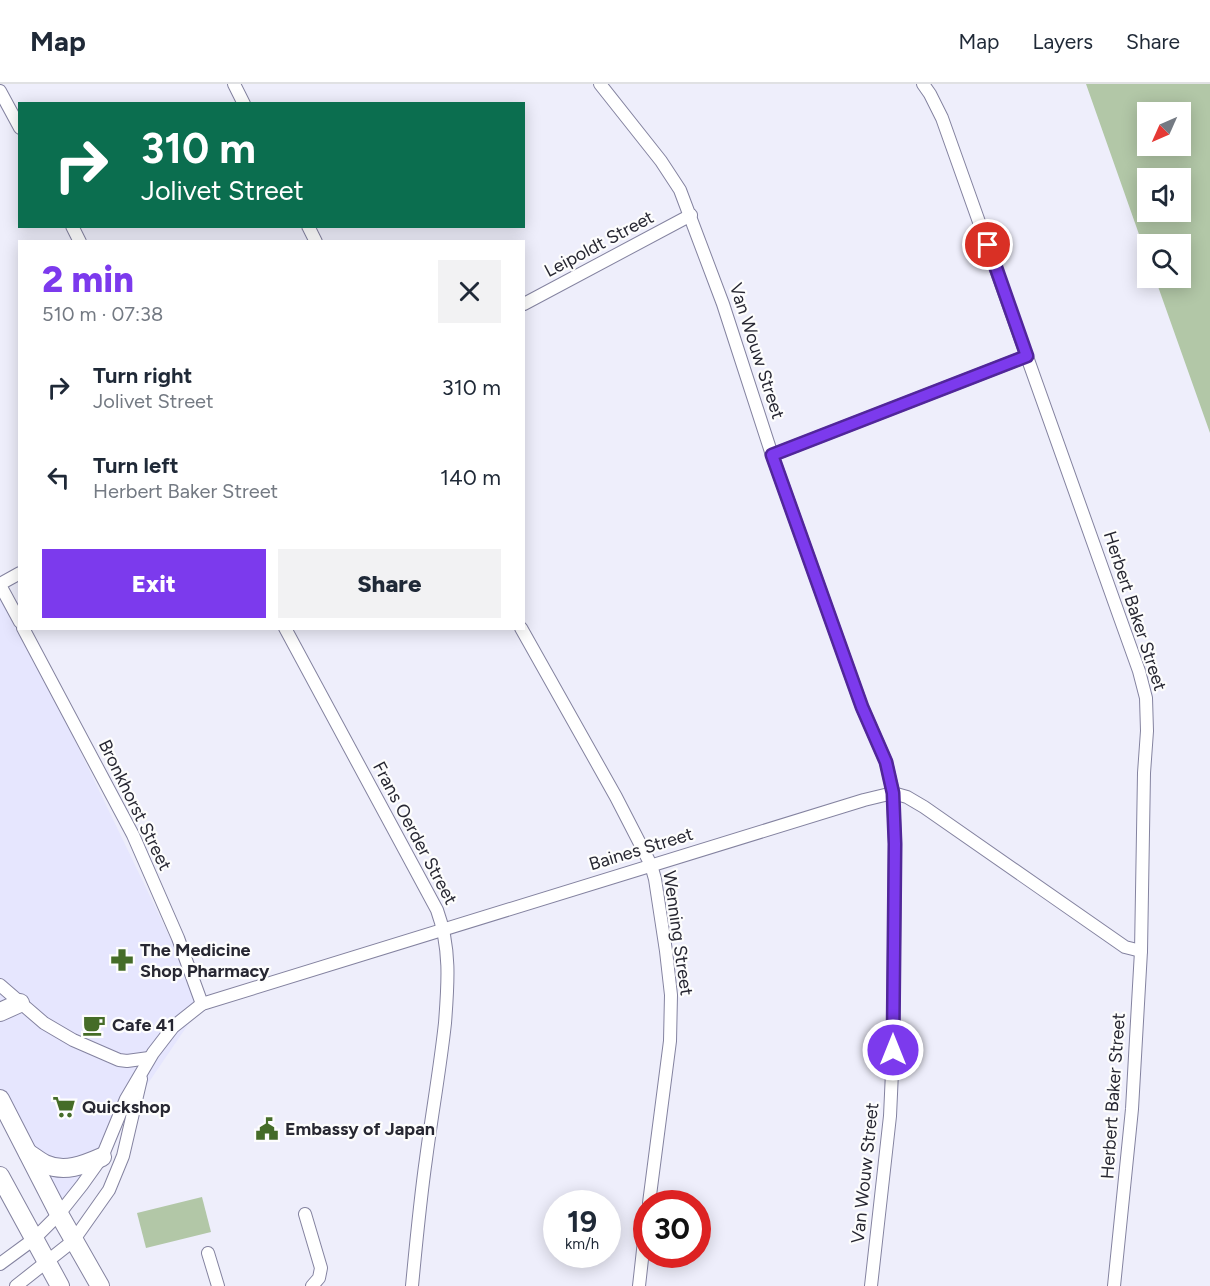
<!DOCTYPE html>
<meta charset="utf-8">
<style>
body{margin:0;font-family:Figtree,sans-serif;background:#f2f2f3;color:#1f2937;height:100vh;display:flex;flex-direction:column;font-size:22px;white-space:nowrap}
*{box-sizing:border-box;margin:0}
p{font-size:20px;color:#747a83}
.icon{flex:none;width:33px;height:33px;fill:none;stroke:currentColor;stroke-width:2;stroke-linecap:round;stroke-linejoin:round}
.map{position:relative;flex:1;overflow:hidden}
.panel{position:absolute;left:18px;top:156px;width:507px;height:390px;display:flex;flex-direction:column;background:#fff;border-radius:0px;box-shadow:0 3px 15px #0003}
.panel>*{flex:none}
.top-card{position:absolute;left:18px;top:18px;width:507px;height:126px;border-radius:0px;box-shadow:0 3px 15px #0003;background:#0b6e4f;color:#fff;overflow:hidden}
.needle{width:39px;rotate:225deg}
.fabs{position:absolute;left:1137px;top:18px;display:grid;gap:12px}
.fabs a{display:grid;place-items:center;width:54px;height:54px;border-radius:0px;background:#fff;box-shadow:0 3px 15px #0003;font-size:30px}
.speed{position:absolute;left:543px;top:1106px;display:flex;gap:12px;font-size:30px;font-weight:700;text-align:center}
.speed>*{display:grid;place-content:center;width:78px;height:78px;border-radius:50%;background:#fff;box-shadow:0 3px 15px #0003;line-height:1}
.speed small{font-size:15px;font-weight:400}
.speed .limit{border:9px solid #d22;background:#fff;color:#111}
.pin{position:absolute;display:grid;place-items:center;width:51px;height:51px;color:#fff;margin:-26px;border:3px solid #fff;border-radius:50%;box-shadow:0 2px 6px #0007}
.me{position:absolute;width:66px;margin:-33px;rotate:0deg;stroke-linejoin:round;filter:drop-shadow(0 0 4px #0008)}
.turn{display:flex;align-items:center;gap:21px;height:126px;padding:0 24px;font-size:27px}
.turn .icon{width:78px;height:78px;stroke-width:2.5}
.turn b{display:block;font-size:42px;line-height:51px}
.round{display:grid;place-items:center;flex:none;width:63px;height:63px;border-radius:0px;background:#f2f2f3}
.overview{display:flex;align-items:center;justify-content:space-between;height:102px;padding:0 24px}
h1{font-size:36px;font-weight:800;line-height:45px;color:#7c3aed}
.primary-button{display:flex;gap:12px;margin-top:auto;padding:12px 24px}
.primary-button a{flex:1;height:69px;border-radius:0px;background:#7c3aed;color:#fff;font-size:24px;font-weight:800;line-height:69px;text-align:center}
.primary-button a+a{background:#f2f2f3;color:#1f2937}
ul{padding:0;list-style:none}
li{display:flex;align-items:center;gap:18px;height:90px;padding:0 24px}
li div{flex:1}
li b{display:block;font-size:22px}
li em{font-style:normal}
header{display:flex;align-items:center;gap:36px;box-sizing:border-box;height:84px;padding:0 30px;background:#fff;border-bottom:2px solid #e0e1e3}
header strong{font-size:28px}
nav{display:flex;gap:33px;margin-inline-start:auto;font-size:21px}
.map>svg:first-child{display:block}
.built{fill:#e6e6fe}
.green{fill:#b2c7a7;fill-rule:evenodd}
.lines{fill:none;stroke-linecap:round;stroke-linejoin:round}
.street-casing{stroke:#8483a0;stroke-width:14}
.primary-casing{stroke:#8483a0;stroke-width:20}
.street{stroke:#fff;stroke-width:12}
.primary{stroke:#fff;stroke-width:18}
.route-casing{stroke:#51269a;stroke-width:15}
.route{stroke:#7c3aed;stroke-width:10}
.labels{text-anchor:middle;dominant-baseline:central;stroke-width:4.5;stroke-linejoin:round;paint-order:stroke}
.street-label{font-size:18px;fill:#272732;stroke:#fdfdfd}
.poi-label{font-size:18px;font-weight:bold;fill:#272732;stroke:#fdfdfd;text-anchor:start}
</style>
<header>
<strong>Map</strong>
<nav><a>Map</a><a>Layers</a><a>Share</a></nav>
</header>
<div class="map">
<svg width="1210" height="1202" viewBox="0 0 1210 1202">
<rect width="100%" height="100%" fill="#eeeefb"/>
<!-- built -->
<polygon class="built" points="0,501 202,920 59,1130 0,1005"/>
<!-- green -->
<g class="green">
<path d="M 1086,0 L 1210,0 L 1210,349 L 1155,194 L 1180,194 L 1180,160 L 1148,160 L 1147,173 ZM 1148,28 L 1180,28 L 1180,62 L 1148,62 ZM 1148,94 L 1180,94 L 1180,128 L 1148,128 Z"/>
<polygon points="202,1113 211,1148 146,1164 137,1129"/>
</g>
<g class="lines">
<!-- street casing -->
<g class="street-casing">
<g id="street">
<polyline points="234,0 244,20"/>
<polyline points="600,0 661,77 680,106 723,220 772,371 862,623 886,678 893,709 895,760 893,966 890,1032 871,1202"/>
<polyline points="923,0 930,10 942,34 1120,534 1139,587 1146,614 1147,647 1144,689 1141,867 1132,1025 1114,1202"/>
<polyline points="0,7 20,44"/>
<polyline points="72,142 80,158"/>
<polyline points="308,142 316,158"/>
<polyline points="524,220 691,131"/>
<polyline points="772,371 1027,272"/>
<polyline points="0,500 20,489"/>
<polyline points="0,501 20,538"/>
<polyline points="23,544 133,751 178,854 202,920"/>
<path d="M 285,544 L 437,826 C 451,864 448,900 445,939 C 440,985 432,1029 426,1075 C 420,1117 416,1160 412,1202"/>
<polyline points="521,544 616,713 651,781 655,795 666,867 671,911 670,957 649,1119"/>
<polyline points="0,901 44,939 73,956 119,976 127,977 149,974"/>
<polyline points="305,1130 321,1184 319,1194 312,1202"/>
<polyline points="208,1169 218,1202"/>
<polyline points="0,1180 34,1155 59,1130 82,1101 102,1073 126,1015 153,969 173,943 202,920 864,716 893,709 907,713 924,723 1125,863 1141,867"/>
<polyline points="16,1202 73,1157 109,1106 123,1072 141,995"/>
<polyline points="639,1202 646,1139"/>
</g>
</g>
<!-- primary casing -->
<g class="primary-casing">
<g id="primary">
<polyline points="0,928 20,919"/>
<polyline points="0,1015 59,1130 100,1202"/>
<path d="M 28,1069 C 34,1073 39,1077 45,1080 C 64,1089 84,1081 102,1073"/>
<polyline points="0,1092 60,1202"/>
</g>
</g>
<!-- street -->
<use href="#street" class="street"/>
<!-- primary -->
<use href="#primary" class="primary"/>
</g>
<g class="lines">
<!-- route casing -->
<g class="route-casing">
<polyline id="route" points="893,966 895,760 893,709 886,678 862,623 772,371 1027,272 988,161"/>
</g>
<!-- route -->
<use href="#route" class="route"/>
</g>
<!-- icons -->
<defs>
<g id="pharmacy-bare" transform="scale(1.8)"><path d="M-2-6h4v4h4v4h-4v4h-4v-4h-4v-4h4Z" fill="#456c28" stroke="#fdfdfd" stroke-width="2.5" paint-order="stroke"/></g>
<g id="cafe-bare" transform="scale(1.8)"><path d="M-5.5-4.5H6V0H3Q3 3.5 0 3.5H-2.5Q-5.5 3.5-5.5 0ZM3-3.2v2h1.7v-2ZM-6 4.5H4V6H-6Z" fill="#456c28" stroke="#fdfdfd" stroke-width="2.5" paint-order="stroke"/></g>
<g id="supermarket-bare" transform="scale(1.8)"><path d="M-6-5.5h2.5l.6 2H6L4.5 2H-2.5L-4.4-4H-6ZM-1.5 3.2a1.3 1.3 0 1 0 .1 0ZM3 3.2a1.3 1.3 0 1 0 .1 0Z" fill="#456c28" stroke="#fdfdfd" stroke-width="2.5" paint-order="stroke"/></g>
<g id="civic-bare" transform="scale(1.8)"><path d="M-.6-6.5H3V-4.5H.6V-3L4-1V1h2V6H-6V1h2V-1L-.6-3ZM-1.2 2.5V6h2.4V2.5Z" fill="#456c28" stroke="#fdfdfd" stroke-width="2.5" paint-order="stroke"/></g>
</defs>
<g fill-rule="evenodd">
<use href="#pharmacy-bare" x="122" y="876"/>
<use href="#cafe-bare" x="94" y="941"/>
<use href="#supermarket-bare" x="64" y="1023"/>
<use href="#civic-bare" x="267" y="1045"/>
</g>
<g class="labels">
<!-- street labels -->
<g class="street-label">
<text transform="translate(599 160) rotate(-28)">Leipoldt Street</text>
<text transform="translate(757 267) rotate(72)">Van Wouw Street</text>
<text transform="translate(1135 527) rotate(72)">Herbert Baker Street</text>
<text transform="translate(135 721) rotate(64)">Bronkhorst Street</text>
<text transform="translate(415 749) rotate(62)">Frans Oerder Street</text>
<text transform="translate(641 765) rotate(-17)">Baines Street</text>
<text transform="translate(678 849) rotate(82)">Wenning Street</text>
<text transform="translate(1113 1012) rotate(-86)">Herbert Baker Street</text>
<text transform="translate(865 1089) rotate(-84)">Van Wouw Street</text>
</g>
<!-- poi labels -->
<g class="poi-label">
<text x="140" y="866">The Medicine<tspan x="140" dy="21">Shop Pharmacy</tspan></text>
<text x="112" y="941">Cafe 41</text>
<text x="82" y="1023">Quickshop</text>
<text x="285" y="1045">Embassy of Japan</text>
</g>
</g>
</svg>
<div class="fabs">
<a><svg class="needle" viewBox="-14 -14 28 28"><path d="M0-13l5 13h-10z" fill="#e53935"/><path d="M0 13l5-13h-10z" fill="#747a83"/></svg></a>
<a><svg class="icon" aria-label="sound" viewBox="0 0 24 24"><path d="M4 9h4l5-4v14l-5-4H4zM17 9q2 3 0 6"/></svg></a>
<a><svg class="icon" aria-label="search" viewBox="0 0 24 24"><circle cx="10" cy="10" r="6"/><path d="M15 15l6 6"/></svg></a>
</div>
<div class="speed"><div>19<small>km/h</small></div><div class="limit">30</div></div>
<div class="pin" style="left:988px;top:161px;background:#d93025"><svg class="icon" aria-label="arrive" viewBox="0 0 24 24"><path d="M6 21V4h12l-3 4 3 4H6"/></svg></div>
<svg class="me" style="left:893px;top:966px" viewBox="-20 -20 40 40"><circle r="17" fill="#7c3aed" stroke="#fff" stroke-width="3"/><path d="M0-11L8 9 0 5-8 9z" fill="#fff"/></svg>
<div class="top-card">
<div class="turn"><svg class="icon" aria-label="right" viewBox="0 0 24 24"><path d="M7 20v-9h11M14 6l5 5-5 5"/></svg><div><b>310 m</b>Jolivet Street</div></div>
</div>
<section class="panel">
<div class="overview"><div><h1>2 min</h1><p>510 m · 07:38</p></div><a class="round"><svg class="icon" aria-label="close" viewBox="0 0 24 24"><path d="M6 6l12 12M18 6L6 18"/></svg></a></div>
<ul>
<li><svg class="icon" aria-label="right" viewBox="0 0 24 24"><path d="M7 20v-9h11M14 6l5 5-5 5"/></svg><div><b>Turn right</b><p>Jolivet Street</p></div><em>310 m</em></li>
<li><svg class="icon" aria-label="left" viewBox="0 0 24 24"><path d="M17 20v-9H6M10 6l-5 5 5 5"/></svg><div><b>Turn left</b><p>Herbert Baker Street</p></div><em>140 m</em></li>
</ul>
<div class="primary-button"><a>Exit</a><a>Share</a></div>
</section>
</div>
